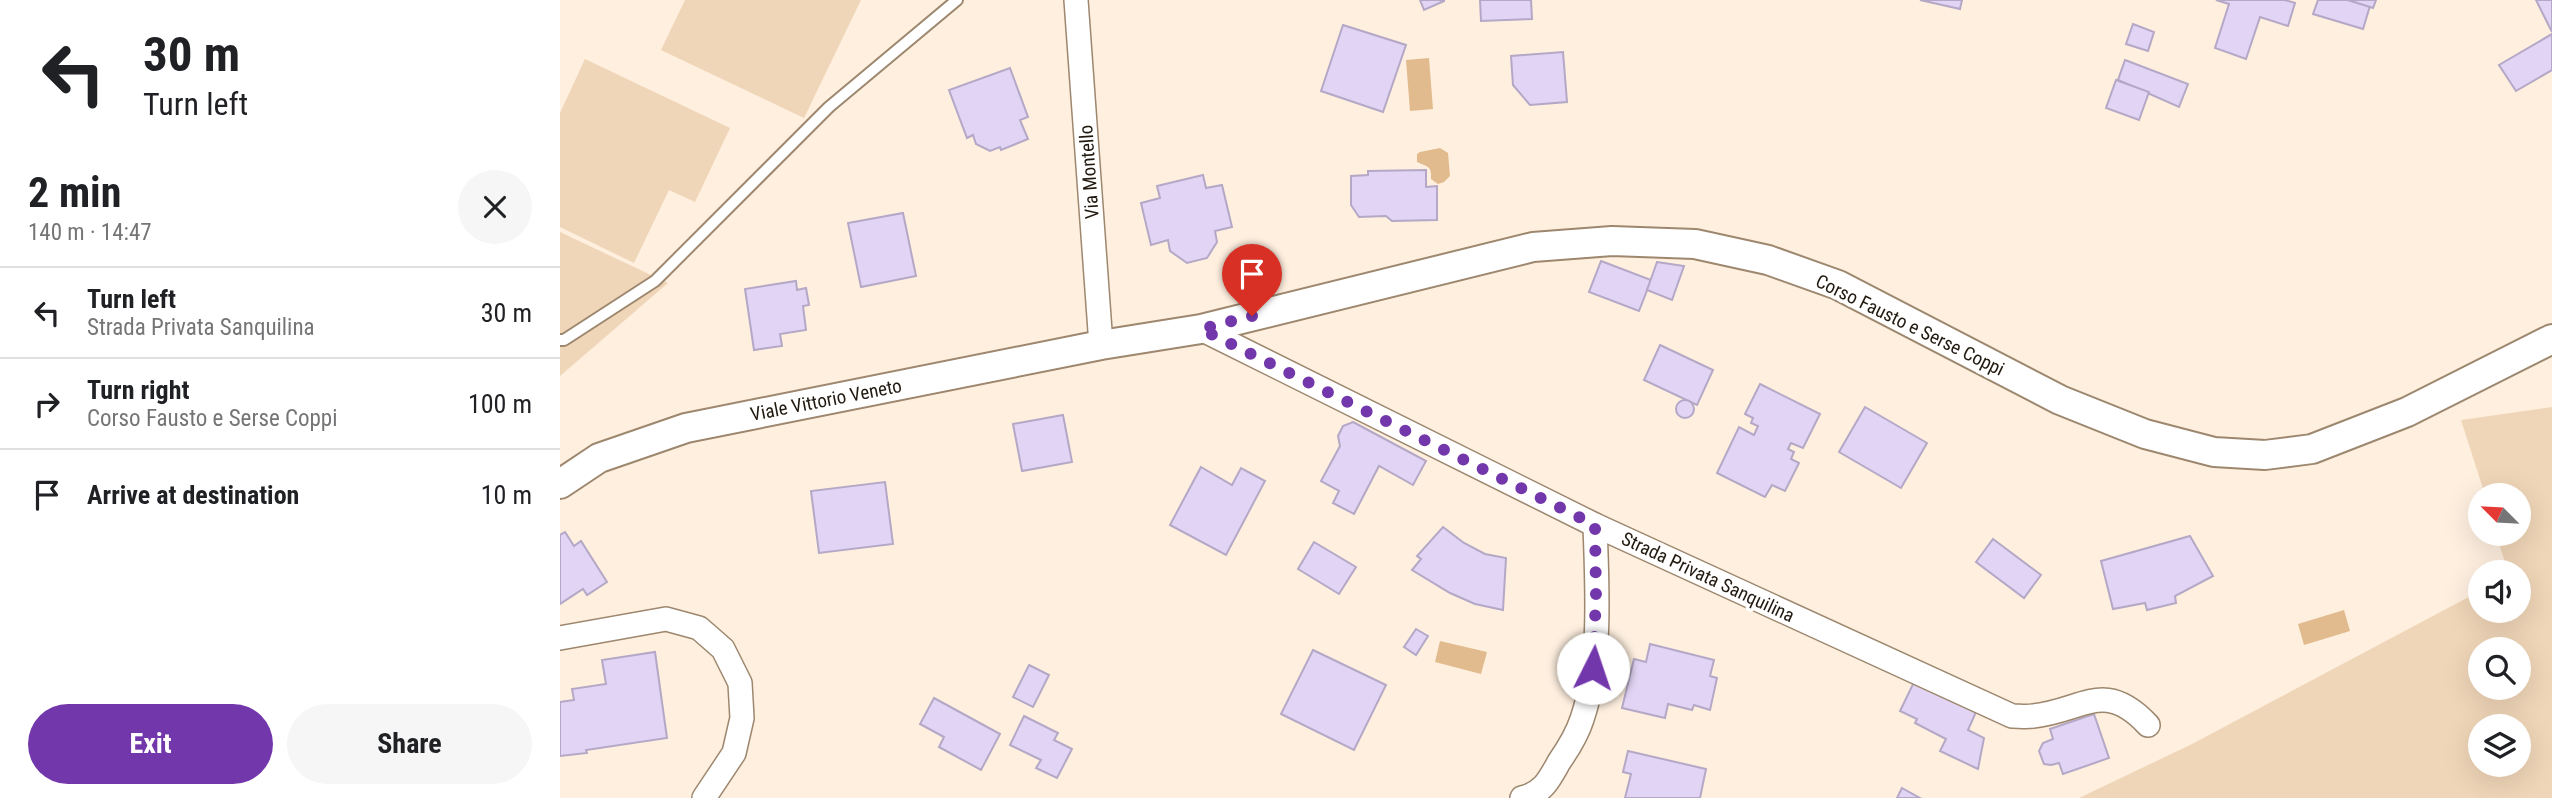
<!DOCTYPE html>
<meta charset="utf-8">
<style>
body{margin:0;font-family:"Roboto Condensed",sans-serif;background:#f6f6f6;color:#202124;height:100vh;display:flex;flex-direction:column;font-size:26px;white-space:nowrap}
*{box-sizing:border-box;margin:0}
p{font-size:23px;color:#757577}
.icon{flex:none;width:38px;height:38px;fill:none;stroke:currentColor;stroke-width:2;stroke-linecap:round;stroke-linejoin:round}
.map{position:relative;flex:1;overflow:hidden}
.details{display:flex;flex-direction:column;background:#fff;width:560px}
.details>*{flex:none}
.top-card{background:#fff;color:#202124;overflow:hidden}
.needle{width:46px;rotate:294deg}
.tools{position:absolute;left:1908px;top:483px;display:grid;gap:14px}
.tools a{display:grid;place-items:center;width:63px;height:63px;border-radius:50%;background:#fff;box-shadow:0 7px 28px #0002;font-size:35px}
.pin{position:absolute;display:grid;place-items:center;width:60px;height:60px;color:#fff;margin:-72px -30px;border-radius:50% 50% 50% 0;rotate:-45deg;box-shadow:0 0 7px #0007}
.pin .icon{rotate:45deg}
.me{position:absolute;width:77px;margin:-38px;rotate:4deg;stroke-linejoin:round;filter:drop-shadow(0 0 5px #0008)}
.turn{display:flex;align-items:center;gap:24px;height:147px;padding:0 28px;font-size:32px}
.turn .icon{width:91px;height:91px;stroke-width:2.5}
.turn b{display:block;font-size:49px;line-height:60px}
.round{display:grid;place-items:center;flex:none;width:74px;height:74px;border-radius:37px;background:#f6f6f6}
.summary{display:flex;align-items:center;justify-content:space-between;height:119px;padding:0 28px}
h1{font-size:42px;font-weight:700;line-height:52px}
.cta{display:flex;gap:14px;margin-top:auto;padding:14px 28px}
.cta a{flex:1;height:80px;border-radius:42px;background:#7337ac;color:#fff;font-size:28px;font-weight:700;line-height:80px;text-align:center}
.cta a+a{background:#f6f6f6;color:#202124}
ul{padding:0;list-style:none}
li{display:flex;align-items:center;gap:21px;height:91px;padding:0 28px;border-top:2px solid #e0e0e0}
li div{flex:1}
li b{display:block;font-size:26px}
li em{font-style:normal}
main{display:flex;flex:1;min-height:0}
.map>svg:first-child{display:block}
.green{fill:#f0d6b8;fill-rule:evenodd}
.water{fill:#e1ba8d}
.building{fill:#e1d4f4;stroke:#b4a8c6;stroke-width:2}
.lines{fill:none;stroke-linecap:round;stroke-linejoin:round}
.service-casing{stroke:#9d876e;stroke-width:14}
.minor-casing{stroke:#9d876e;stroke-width:26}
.tertiary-casing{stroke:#9d876e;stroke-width:32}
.service{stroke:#fff;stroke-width:10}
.minor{stroke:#fff;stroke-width:23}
.tertiary{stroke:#fff;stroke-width:28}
.route{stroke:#7337ac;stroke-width:12;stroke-dasharray:0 21.6}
.labels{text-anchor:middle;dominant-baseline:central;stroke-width:7;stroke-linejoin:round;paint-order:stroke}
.street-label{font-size:19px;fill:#21190f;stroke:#fff}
</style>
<main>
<section class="details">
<div class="top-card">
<div class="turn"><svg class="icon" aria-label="left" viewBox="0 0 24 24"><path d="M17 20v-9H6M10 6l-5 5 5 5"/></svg><div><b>30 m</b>Turn left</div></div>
</div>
<div class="summary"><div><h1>2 min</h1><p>140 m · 14:47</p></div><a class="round"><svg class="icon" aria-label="close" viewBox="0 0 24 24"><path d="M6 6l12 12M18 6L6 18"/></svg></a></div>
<ul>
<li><svg class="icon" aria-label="left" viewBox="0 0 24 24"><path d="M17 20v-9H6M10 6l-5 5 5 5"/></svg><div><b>Turn left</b><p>Strada Privata Sanquilina</p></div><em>30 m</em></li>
<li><svg class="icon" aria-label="right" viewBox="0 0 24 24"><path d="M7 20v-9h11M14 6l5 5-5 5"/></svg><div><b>Turn right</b><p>Corso Fausto e Serse Coppi</p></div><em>100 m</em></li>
<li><svg class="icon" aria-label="arrive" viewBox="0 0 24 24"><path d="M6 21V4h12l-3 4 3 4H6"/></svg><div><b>Arrive at destination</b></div><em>10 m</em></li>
</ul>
<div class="cta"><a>Exit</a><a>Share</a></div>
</section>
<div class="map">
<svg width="1992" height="798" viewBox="0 0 1992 798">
<rect width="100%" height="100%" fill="#feefdf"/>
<!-- green -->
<g class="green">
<polygon points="125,0 301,0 244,118 101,50"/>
<polygon points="25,59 170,128 135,202 109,190 74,263 0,227 0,113"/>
<polygon points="0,232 108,283 0,376"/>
<path d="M 1992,407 L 1992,798 L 1519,798 L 1632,744 L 1920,591 L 1920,611 L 1958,611 L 1958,572 L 1948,572 L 1936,534 L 1958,534 L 1958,495 L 1925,495 L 1901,420 ZM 1958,649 L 1958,688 L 1920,688 L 1920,649 ZM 1958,726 L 1958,765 L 1920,765 L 1920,726 Z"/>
</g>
<!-- water -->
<g class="water">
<polygon points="869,58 873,109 850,111 846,60"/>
<path d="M 880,148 L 888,153 L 890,176 L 884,182 L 878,184 L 871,179 C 872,165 867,167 857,162 L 857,154 L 860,152 Z"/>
<polygon points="1784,610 1790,631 1744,645 1738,624"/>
<polygon points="880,641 927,652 921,674 875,662"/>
</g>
<!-- building -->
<g class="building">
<polygon points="860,0 884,0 884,1 864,10"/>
<polygon points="920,0 971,0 972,19 921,21"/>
<polygon points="1360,0 1402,0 1400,9"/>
<polygon points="1656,0 1725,0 1735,3 1728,26 1700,17 1686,59 1655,48 1669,4"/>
<polygon points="1758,0 1788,0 1810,6 1803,29 1753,14"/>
<polygon points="1788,0 1816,0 1813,8"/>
<polygon points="1976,0 1992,0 1992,32"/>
<polygon points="1573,24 1594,32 1588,51 1566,44"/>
<polygon points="783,25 846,45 823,112 761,91"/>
<polygon points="1992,34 1992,70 1956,91 1939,65"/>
<polygon points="1003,52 1007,102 970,105 953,85 951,56"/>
<polygon points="1565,60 1628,84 1619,107 1558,80"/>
<polygon points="450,68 468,117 460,120 468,139 441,150 440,147 430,151 416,144 413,135 407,138 389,90"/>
<polygon points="1556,80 1589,92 1579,120 1546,108"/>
<polygon points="866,170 866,187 877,186 877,220 832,221 826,216 799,217 791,205 791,176 808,175 808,171"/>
<polygon points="643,175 646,188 662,185 672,227 655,231 657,242 647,258 627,263 610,251 608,240 591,245 581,203 600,198 597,186"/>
<polygon points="343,213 356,276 301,287 288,223"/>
<polygon points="1041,261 1091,280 1079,311 1029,292"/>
<polygon points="1097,262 1124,266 1112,300 1087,290"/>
<polygon points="236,281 237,290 246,288 249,305 243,306 246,330 220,334 222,346 194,350 185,289"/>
<polygon points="1100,345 1153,370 1137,405 1084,380"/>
<polygon points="1200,384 1260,414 1243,448 1231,443 1228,449 1234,452 1231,459 1239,463 1225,491 1212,485 1205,497 1157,473 1179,427 1194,435 1198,426 1191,423 1193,418 1185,414"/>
<circle cx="1125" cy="409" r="9"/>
<polygon points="1305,407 1367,443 1341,488 1279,452"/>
<polygon points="503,415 512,462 462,471 453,424"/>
<polygon points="793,422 866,461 853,485 819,466 794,514 773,503 779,491 761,481 780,446 778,436 783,426"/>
<polygon points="641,467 672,485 681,468 705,481 666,555 610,525"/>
<polygon points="325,482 333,544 259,553 251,491"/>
<polygon points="883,527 904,543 925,554 946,558 943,610 915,604 890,593 852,570 861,559 857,556"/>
<polygon points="5,532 14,546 21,541 47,582 27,595 23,589 0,604 0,535"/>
<polygon points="1630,536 1653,576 1615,596 1616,603 1587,610 1585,603 1553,609 1541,561"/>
<polygon points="1433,539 1481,575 1464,598 1416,562"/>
<polygon points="754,542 796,567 779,594 738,569"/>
<polygon points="856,629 868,636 856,655 844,647"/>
<polygon points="1090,644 1154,660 1150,676 1157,678 1150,710 1134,705 1132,710 1108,704 1105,718 1062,708 1074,659 1086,662"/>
<polygon points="753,650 826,685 794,750 721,714"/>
<polygon points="95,652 107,738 26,750 27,753 0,756 0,702 14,700 12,689 46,684 42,660"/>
<polygon points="469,665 489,675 473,707 453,697"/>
<polygon points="1354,682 1416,712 1408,730 1424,738 1418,769 1380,751 1386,739 1355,723 1357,719 1340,711"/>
<polygon points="374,698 440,734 421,770 379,747 384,737 360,724"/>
<polygon points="1534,714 1549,758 1503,774 1499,763 1491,765 1484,764 1479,751 1483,743 1493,739 1490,729"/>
<polygon points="464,716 498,733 494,740 512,749 497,778 476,768 481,760 450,745"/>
<polygon points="1068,751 1146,769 1140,798 1065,798 1071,774 1063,772"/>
<polygon points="1342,788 1360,798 1337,798"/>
</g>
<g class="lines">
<!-- service casing -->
<g class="service-casing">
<polyline id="service" points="0,340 4,340 95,281 269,107 397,0"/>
</g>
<!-- minor casing -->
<g class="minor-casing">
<g id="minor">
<polyline points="516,0 541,345"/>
<path d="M 641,329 L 1035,525 L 1452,716 C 1459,716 1466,717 1473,716 C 1523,711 1544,678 1588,725"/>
<polyline points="0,638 106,619 139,628 163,649 180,683 182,718 174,753 144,798"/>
<path d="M 962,798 C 983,793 989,780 999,762 C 1008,749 1017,735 1022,719 C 1042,661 1037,586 1035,525"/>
</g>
</g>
<!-- tertiary casing -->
<g class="tertiary-casing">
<polyline id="tertiary" points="0,484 39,458 126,428 541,345 641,329 973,247 1052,241 1135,244 1208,260 1278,285 1500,400 1585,434 1654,452 1705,455 1752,449 1847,412 1992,339"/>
</g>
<!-- service -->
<use href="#service" class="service"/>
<!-- minor -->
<use href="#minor" class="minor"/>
<!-- tertiary -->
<use href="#tertiary" class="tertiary"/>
</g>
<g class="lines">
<!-- route -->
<polyline class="route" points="692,316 641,329 1035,525 1036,596 1033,668"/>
</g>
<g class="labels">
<!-- street labels -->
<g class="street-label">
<text transform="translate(529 172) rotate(-94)">Via Montello</text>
<text transform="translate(1350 325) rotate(26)">Corso Fausto e Serse Coppi</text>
<text transform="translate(266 400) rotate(-11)">Viale Vittorio Veneto</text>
<text transform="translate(1148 577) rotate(25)">Strada Privata Sanquilina</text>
</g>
</g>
</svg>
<div class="tools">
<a><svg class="needle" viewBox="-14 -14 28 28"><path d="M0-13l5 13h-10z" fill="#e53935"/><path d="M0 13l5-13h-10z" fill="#757577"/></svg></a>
<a><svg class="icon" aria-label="sound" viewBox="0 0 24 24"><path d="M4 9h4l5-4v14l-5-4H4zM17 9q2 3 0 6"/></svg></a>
<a><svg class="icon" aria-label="search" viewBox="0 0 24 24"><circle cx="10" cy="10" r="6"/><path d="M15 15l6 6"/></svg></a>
<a><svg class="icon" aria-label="layers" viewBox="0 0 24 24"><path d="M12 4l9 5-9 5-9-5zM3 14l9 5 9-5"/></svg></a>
</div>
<div class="pin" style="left:692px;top:316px;background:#d93025"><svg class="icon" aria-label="arrive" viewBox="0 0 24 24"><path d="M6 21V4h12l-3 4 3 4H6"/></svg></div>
<svg class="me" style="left:1033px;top:668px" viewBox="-20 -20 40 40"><circle r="19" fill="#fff"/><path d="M0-13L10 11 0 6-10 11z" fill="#7337ac"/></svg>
</div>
</main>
